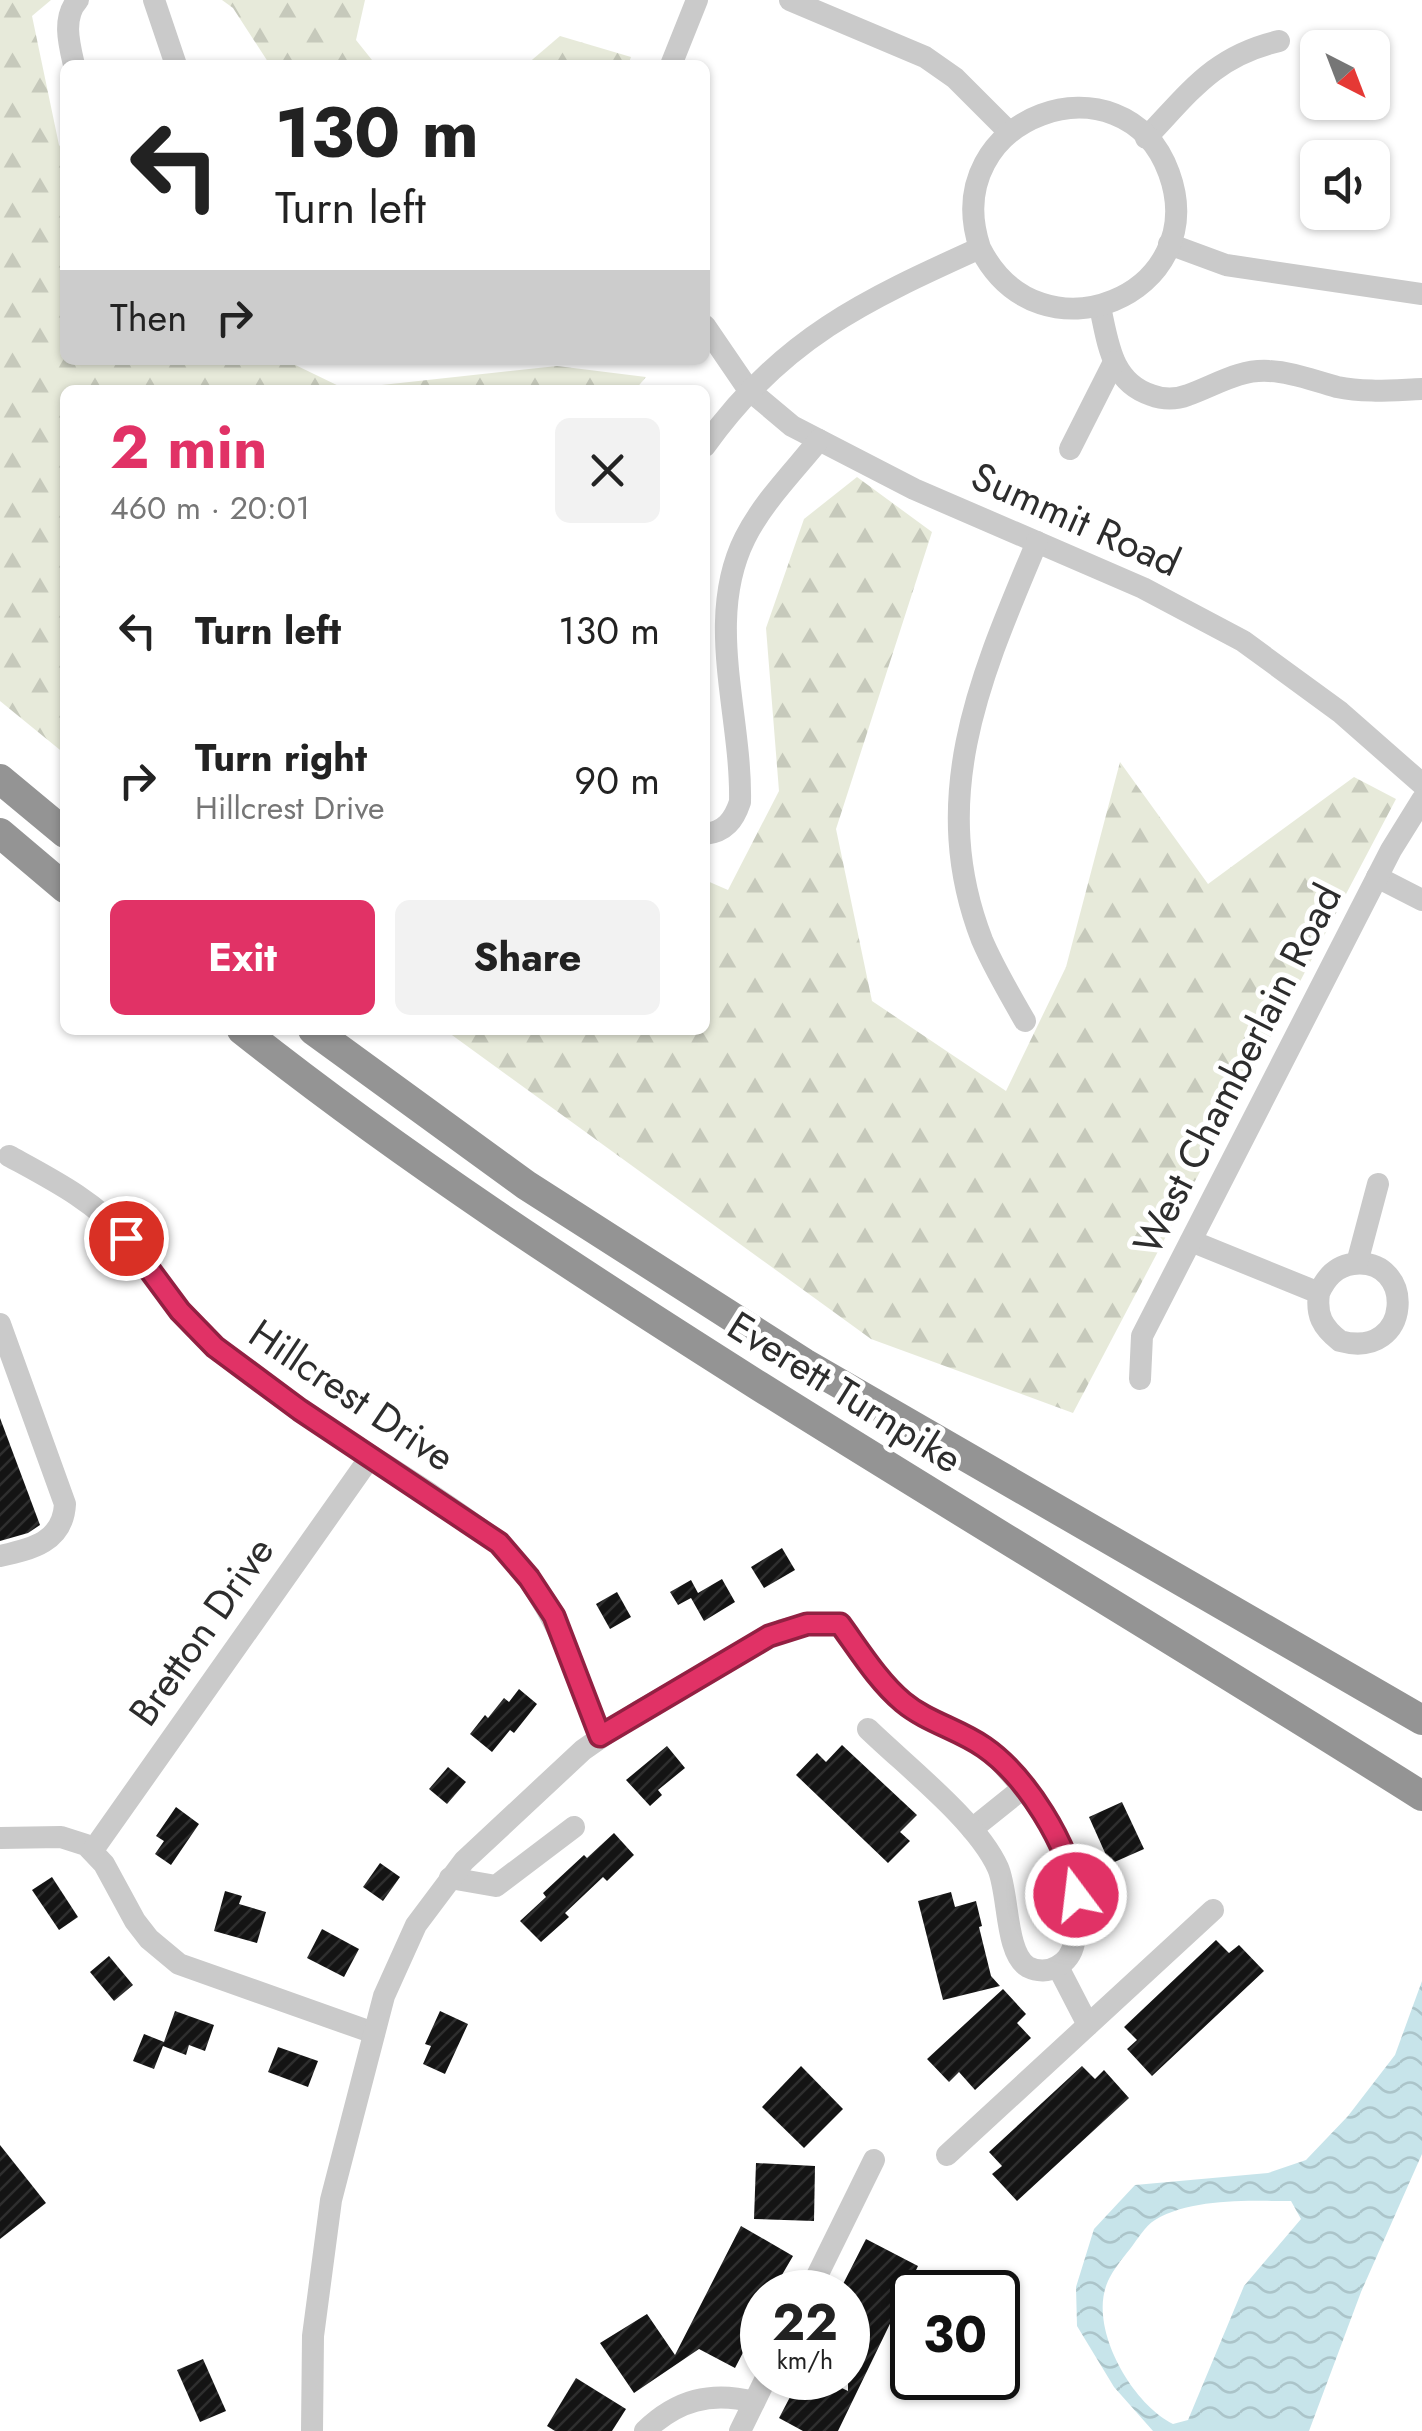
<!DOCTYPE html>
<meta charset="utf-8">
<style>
body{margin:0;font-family:Jost,sans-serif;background:#f2f2f2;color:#222;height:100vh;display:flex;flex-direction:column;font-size:38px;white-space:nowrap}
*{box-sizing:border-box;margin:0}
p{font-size:32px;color:#767676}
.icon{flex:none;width:55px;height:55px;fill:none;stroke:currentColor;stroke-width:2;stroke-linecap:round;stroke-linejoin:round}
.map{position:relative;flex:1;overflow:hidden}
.details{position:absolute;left:60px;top:385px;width:650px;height:650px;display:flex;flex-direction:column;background:#fff;border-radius:15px;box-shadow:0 2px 8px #0004}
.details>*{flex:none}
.top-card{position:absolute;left:60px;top:60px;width:650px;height:305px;border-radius:15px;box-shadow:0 2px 8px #0004;background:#fff;color:#222;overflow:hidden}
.needle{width:65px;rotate:138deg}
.fabs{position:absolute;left:1300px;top:30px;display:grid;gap:20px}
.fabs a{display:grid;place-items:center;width:90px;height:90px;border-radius:15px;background:#fff;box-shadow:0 2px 8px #0004;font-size:50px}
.speed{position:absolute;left:740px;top:2270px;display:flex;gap:20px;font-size:50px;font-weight:700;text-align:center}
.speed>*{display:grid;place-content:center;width:130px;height:130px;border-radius:50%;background:#fff;box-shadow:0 2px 8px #0004;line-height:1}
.speed small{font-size:25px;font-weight:400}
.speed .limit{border:5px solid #111;border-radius:15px;background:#fff;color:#111}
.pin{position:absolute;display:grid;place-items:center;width:85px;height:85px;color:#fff;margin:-42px;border:5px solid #fff;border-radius:50%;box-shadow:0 2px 10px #0007}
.me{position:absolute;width:110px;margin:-55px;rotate:345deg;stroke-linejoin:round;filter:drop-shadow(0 0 8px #0008)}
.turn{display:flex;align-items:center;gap:35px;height:210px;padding:0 50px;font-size:45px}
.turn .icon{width:130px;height:130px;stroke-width:2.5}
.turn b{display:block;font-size:70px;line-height:85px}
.then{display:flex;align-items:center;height:95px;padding:0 50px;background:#0003;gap:20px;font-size:38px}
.round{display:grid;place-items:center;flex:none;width:105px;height:105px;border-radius:15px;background:#f2f2f2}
.headline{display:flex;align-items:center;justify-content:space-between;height:170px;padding:0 50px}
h1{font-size:60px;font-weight:700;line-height:75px;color:#e13266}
.button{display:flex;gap:20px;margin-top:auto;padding:20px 50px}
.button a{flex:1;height:115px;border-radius:15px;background:#e13266;color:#fff;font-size:40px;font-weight:700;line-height:115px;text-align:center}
.button a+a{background:#f2f2f2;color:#222}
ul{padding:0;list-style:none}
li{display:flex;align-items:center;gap:30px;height:150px;padding:0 50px}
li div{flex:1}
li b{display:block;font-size:38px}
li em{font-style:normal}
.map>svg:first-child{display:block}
.forest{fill:url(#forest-firs)}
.water{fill:url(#water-waves);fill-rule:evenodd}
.building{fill:url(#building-hatch)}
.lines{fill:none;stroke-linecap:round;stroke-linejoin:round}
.minor{stroke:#cacaca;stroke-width:22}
.highway{stroke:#949494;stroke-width:30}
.route-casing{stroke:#922042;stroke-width:25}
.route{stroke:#e13266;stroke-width:18}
.labels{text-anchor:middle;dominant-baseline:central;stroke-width:10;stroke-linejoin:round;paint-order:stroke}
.street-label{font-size:40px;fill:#2d2d2d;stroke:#fff}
</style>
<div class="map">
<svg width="1422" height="2431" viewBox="0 0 1422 2431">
<defs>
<pattern id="forest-firs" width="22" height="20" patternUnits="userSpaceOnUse" patternTransform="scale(2.5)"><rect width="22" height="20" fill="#e7eada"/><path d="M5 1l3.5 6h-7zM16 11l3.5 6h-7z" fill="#c6c9bb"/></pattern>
<pattern id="water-waves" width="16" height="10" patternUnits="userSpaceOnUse" patternTransform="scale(2.5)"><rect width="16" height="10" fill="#c7e4ea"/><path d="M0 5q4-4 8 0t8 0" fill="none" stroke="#abc4c9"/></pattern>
<pattern id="building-hatch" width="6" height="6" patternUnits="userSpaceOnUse" patternTransform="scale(2.5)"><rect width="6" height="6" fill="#141414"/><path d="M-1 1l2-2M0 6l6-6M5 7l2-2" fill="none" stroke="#2e2e2e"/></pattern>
</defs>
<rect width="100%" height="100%" fill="#fff"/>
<!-- forest -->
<g class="forest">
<polygon points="0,0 51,0 32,16 59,145 65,153 65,360 285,360 345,389 557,366 646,377 635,390 65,390 65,754 0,701"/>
<polygon points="222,0 365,0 356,40 376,65 270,65 233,8"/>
<polygon points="560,36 631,57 628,65 526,65"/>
<polygon points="857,477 932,532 836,829 872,1001 1006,1091 1066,967 1120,762 1208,884 1354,777 1396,799 1073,1413 871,1339 445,1030 705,1030 705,880 728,890 779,791 766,628 804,519"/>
</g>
<!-- water -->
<path class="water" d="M 1422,1981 L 1422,2154 L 1361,2292 L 1309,2431 L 1153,2431 L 1114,2387 L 1077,2326 L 1076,2287 L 1094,2229 L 1135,2185 L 1268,2173 L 1306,2160 L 1348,2116 L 1395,2055 ZM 1291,2201 L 1301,2219 L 1244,2286 L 1188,2420 L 1173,2424 C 1132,2404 1087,2327 1108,2281 C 1113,2270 1122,2259 1130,2249 C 1137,2240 1145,2226 1155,2220 C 1192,2198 1249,2201 1291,2201 Z"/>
<!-- building -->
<g class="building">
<polygon points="0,1418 40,1525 28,1533 0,1541"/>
<polygon points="782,1548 795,1570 764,1588 751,1567"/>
<polygon points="722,1579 735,1602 704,1621 691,1598 678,1605 670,1592 691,1580 698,1593"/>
<polygon points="617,1592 631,1617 610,1629 596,1604"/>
<polygon points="519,1689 537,1704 514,1733 510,1730 492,1752 470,1734 485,1715 488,1718 504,1698 509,1702"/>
<polygon points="842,1745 917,1815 900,1832 910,1841 888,1863 796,1775 817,1753 826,1762"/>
<polygon points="667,1746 685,1768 658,1790 662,1795 650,1806 626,1780"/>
<polygon points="448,1767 466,1782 447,1804 429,1789"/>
<polygon points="1122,1802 1144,1849 1110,1864 1089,1817"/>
<polygon points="176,1807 199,1824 171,1865 155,1854 164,1841 156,1836"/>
<polygon points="614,1833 634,1855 607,1881 603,1877 565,1913 569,1917 541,1942 520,1921 546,1897 543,1893 584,1855 587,1858"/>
<polygon points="380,1863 400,1877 383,1901 363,1887"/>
<polygon points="52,1877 78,1917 59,1930 32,1890"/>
<polygon points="225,1891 242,1896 239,1904 266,1912 257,1943 214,1931"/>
<polygon points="951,1892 955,1907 976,1901 982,1926 979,1927 991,1976 1000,1986 943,2000 918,1901"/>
<polygon points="322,1929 359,1949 344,1977 307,1958"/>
<polygon points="1216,1940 1229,1953 1239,1945 1264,1971 1152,2076 1127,2049 1137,2040 1124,2027"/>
<polygon points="109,1956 133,1985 114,2001 90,1972"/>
<polygon points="1003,1989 1026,2014 1017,2023 1031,2038 975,2090 959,2072 949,2082 927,2059"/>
<polygon points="175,2011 214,2025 205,2051 189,2045 186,2055 163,2046 154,2069 133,2061 144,2034 164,2042"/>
<polygon points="440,2011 468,2024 445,2074 423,2064 431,2046 425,2044"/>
<polygon points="278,2047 318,2061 308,2087 268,2072"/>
<polygon points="801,2066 843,2109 804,2148 762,2107"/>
<polygon points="1082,2066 1095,2079 1104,2070 1129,2098 1017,2201 992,2174 1002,2166 989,2152"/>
<polygon points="0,2145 46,2203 0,2239"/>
<polygon points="756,2163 815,2166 814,2221 754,2219"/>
<polygon points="741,2226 793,2256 772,2292 762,2292 762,2316 735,2368 699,2349 634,2393 600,2343 647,2314 675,2355"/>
<polygon points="866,2239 918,2266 838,2431 803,2431 779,2418 800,2378 821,2378 848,2391 848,2292 841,2288"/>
<polygon points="203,2359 226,2411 200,2422 177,2370"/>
<polygon points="576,2378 626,2409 612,2431 555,2431 547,2426"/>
</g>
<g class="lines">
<!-- minor -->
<g class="minor">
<polyline points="154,0 176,65"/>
<polyline points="790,0 925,57 955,78 1009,132"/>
<path d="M 74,65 C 69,44 62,17 78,0"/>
<polyline points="671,65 697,0"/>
<path d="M 1146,138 C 1190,92 1214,56 1279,41"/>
<polyline points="1169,244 1226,265 1422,294"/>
<path d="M 1100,307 C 1108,342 1111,382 1151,395 C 1164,400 1175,400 1188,395 C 1216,385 1239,369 1269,371 C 1293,372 1314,381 1337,387 C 1365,393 1394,390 1422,389"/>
<polyline points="705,326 748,389 792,426 914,489 1143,588 1243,641 1340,712 1422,784"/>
<path d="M 705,446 C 781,339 865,300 980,248 C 1040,367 1213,294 1169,173 C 1124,50 936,116 980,248"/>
<polyline points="1070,449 1114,362"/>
<path d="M 705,834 C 725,832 734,820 740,802 C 742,715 704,620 745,538 C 763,502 794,471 819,440"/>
<polyline points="1377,877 1422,900"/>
<path d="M 1025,1021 C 1010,995 994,968 982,940 C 926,796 982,673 1037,542"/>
<path d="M 9,1156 C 51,1179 95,1201 126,1238 C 157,1276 180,1318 217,1349 C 305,1422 409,1473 499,1543 C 553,1601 573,1663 600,1736"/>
<path d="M 1191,1241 L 1319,1293 C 1316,1315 1322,1327 1340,1341 C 1413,1361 1416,1256 1353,1264 C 1336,1266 1326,1277 1319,1293"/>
<polyline points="1357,1263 1378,1184"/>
<path d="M 0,1324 L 65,1504 C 63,1542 32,1549 0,1556"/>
<polyline points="1140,1379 1142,1336 1391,850 1422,800"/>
<polyline points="972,1829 1023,1788"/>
<polyline points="0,1838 61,1837 86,1845 104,1864 135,1921 149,1939 179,1964 374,2033"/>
<polyline points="93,1850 371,1456"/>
<polyline points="450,1878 496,1886 574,1827"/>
<polyline points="1058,1967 1088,2025"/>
<polyline points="947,2155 1213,1910"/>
<polyline points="809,2292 874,2160"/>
<path d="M 312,2431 L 313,2336 L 331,2200 L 384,1996 L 416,1925 L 464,1861 L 583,1750 L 639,1711 L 782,1630 L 807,1624 L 839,1624 C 859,1649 877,1680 902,1701 C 925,1721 956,1729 981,1745 C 996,1755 1007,1770 1019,1783 C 1059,1830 1085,1879 1074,1943 C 1070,1964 1048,1977 1028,1967 C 1005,1954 1009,1893 998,1868 C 977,1821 906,1766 868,1729"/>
<path d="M 645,2431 C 677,2400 711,2391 754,2402"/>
<polyline points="740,2431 766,2378"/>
</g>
<!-- highway -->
<g class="highway">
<polyline points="0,779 65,833"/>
<polyline points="0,833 65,888"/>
<path d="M 242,1030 C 406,1160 582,1274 759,1386 C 979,1524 1202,1657 1422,1796"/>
<polyline points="313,1030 526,1185 804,1363 1422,1720"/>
</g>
</g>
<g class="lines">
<!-- route casing -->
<g class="route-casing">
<path id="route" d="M 126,1238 L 180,1311 L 215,1347 L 300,1410 L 499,1543 L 529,1578 L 554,1616 L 600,1736 L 769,1636 L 807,1624 L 840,1624 C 859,1650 878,1681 903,1702 C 927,1722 958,1729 984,1747 C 1026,1776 1069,1845 1076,1895"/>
</g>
<!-- route -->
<use href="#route" class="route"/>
</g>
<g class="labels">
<!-- street labels -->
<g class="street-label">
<text transform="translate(1076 519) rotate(24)">Summit Road</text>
<text transform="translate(1237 1069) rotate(-63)">West Chamberlain Road</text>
<text transform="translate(845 1392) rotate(32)">Everett Turnpike</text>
<text transform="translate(352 1395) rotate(34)">Hillcrest Drive</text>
<text transform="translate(201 1631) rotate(-55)">Bretton Drive</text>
</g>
</g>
</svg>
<div class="fabs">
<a><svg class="needle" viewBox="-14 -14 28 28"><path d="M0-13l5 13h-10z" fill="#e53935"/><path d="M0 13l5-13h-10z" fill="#767676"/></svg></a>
<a><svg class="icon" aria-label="sound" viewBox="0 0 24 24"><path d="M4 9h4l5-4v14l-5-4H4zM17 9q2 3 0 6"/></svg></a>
</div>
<div class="speed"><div>22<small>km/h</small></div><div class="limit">30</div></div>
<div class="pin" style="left:126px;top:1238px;background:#d93025"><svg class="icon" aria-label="arrive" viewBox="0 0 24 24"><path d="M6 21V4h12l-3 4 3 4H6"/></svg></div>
<svg class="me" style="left:1076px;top:1895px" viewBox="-20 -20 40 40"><circle r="17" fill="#e13266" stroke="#fff" stroke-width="3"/><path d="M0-11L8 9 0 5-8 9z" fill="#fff"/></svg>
<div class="top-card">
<div class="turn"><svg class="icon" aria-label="left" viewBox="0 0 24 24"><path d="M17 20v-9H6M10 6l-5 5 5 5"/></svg><div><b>130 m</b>Turn left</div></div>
<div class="then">Then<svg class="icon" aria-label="right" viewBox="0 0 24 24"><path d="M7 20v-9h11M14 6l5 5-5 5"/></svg></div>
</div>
<section class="details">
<div class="headline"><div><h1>2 min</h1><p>460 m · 20:01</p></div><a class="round"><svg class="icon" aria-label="close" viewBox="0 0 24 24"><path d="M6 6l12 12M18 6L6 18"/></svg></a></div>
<ul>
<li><svg class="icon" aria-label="left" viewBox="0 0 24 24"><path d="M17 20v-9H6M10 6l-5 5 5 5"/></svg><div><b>Turn left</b></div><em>130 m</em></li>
<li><svg class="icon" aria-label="right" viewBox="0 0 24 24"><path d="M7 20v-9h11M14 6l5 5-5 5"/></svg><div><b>Turn right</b><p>Hillcrest Drive</p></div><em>90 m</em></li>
</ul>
<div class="button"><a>Exit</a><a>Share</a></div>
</section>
</div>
